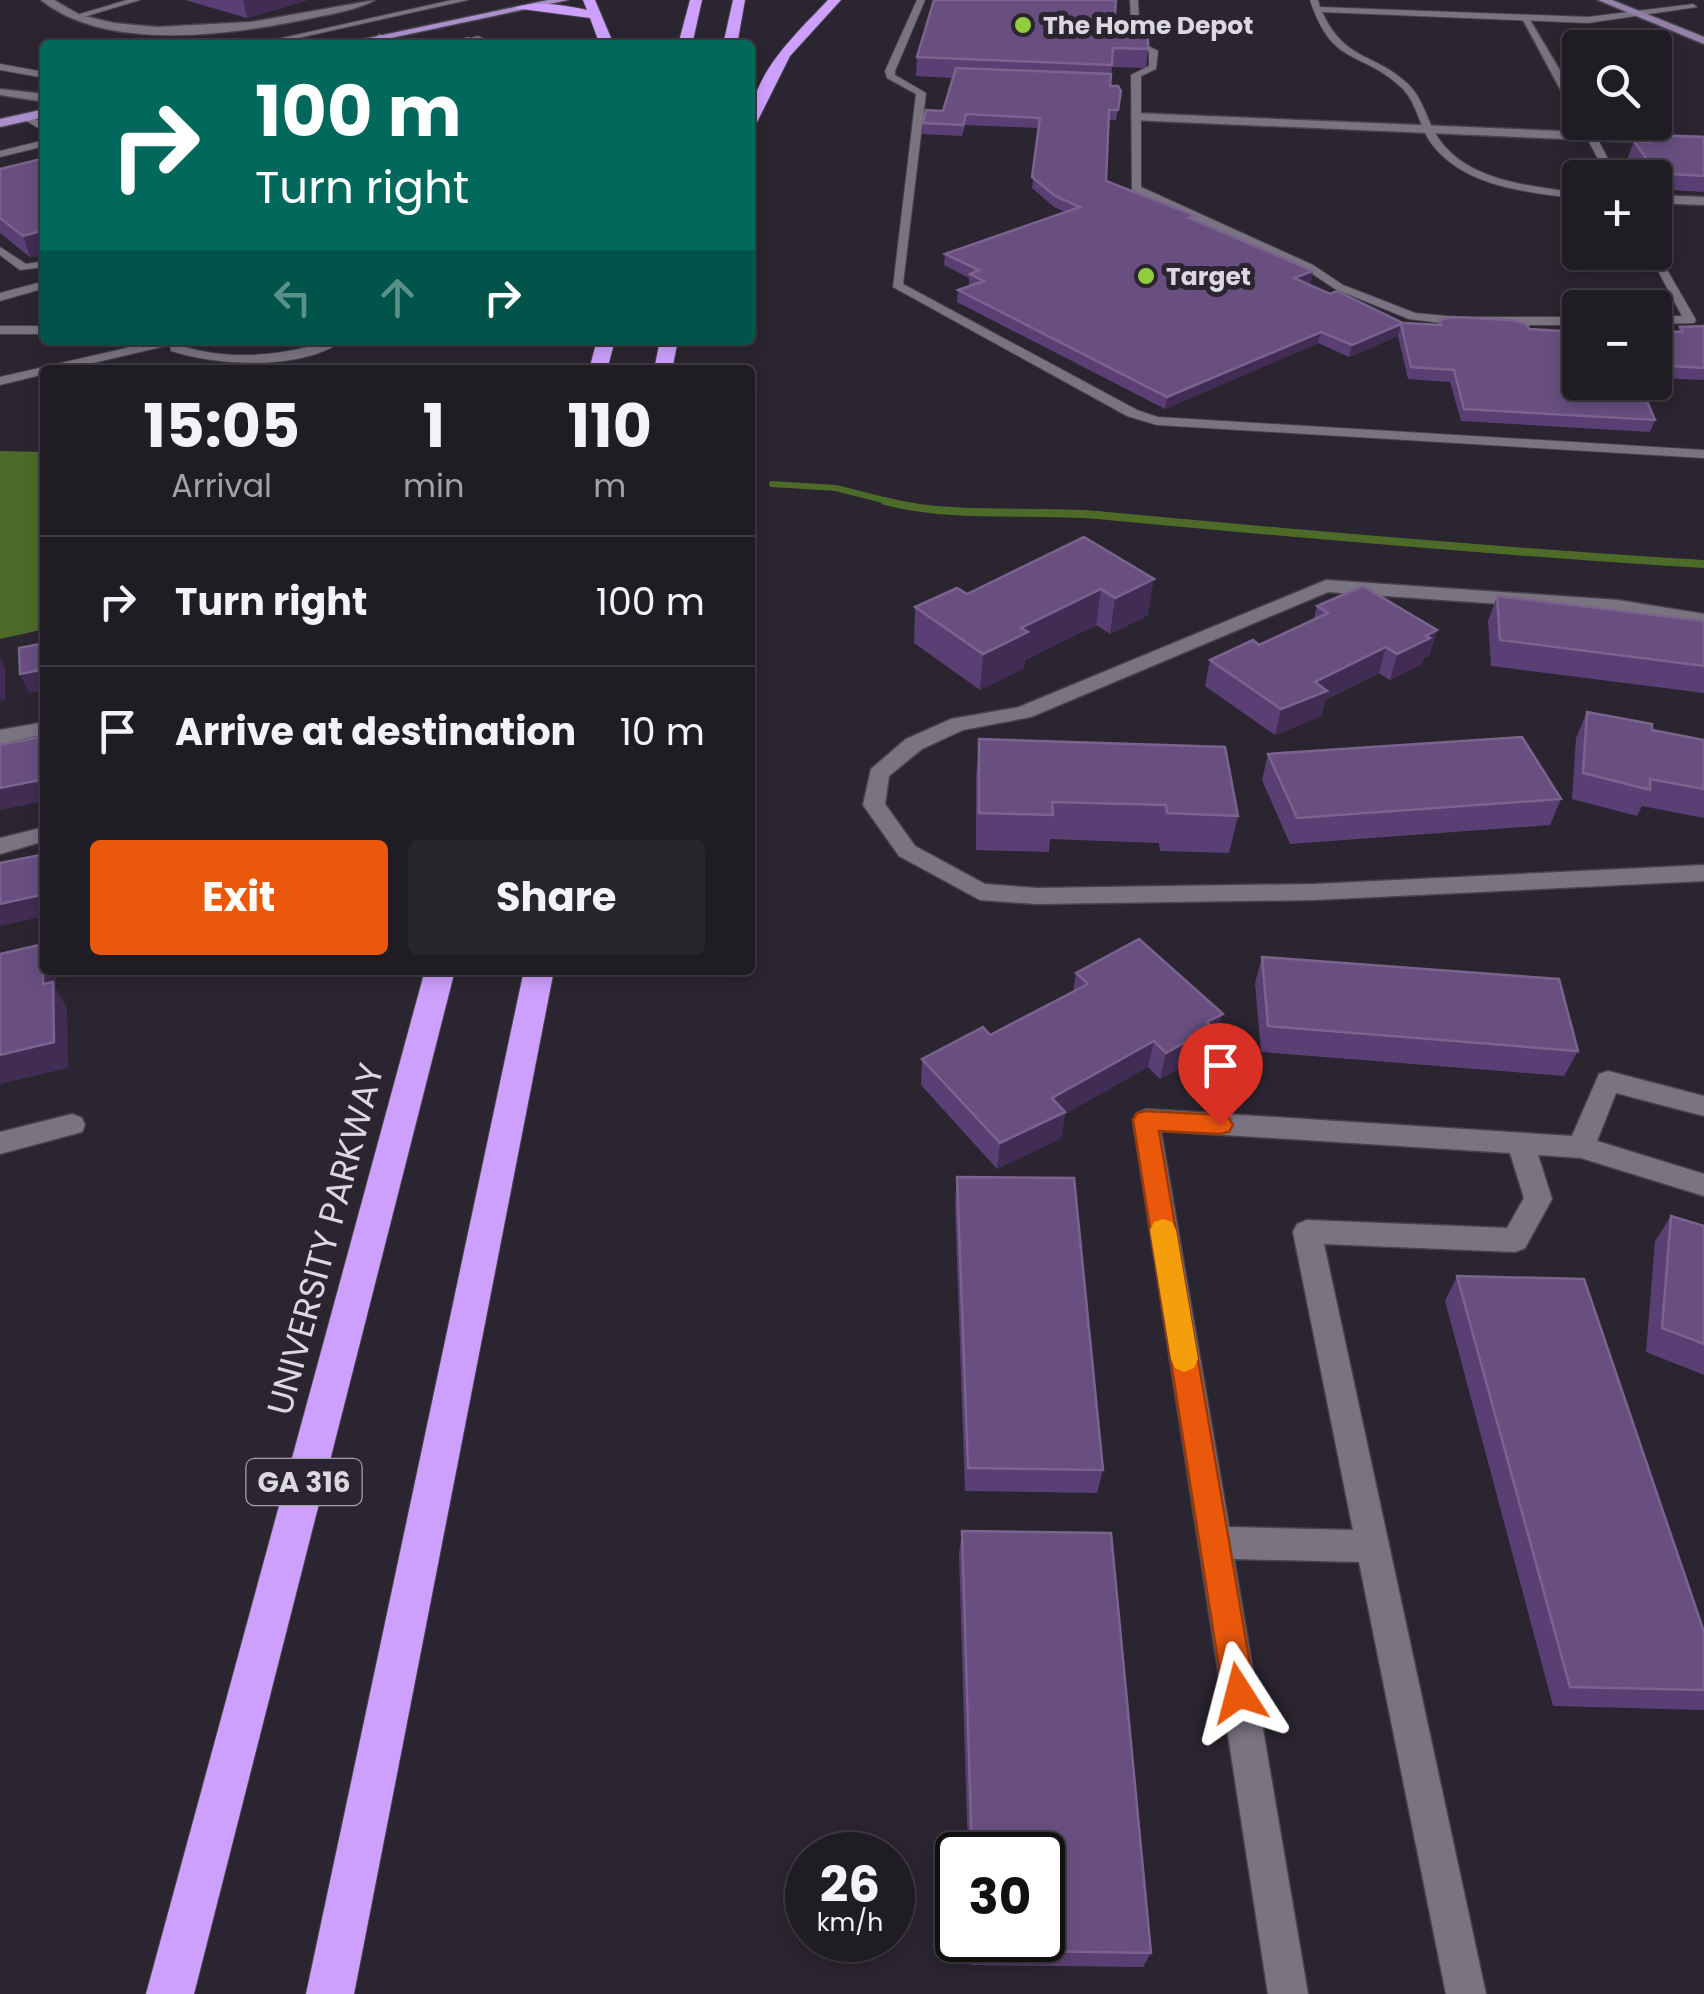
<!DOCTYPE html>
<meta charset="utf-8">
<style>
body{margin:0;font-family:Poppins,sans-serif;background:#28252c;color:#f1f3f6;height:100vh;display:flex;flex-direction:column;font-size:38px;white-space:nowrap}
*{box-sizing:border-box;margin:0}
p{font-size:32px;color:#a2a1a6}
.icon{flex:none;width:55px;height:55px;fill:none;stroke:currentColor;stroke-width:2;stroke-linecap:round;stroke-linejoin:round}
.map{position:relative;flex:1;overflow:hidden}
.sheet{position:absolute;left:40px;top:365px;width:715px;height:610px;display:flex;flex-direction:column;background:#201c24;border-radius:10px;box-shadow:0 5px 15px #0003,0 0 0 2px #3d3a41}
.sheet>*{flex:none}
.top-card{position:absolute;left:40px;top:40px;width:715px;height:305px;border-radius:10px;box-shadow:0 5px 15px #0003,0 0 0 2px #3d3a41;background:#00695c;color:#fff;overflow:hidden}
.controls{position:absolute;left:1562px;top:30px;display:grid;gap:20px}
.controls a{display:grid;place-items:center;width:110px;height:110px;border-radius:10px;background:#201c24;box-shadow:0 5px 15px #0003,0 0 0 2px #3d3a41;font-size:50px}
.speed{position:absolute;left:785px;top:1832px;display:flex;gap:20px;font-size:50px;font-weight:700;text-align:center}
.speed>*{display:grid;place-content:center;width:130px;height:130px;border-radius:50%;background:#201c24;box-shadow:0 5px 15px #0003,0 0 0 2px #3d3a41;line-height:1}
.speed small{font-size:25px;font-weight:400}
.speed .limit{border:5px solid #111;border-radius:15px;background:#fff;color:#111}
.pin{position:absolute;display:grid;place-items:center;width:85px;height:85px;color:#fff;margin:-102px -42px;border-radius:50% 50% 50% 0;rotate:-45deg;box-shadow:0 0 10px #0007}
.pin .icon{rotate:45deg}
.me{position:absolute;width:110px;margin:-55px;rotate:351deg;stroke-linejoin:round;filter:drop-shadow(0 0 8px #0008)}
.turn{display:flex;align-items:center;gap:35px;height:210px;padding:0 50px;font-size:45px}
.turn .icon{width:130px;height:130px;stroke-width:2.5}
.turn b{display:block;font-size:70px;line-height:85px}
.lanes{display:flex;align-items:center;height:95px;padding:0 50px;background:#0003;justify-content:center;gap:50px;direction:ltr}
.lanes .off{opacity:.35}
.eta{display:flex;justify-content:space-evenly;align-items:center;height:170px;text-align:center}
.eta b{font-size:60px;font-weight:700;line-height:70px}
.primary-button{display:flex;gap:20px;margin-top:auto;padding:20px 50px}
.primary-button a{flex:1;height:115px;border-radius:10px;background:#ea580c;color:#fff;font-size:40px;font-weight:700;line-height:115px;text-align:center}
.primary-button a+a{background:#28252c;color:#f1f3f6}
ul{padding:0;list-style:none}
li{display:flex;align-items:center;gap:30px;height:130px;padding:0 50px;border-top:2px solid #3d3a41}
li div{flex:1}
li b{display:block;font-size:38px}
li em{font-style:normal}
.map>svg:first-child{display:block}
.water{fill:#4e6a29}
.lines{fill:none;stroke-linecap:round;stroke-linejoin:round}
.stream-far1{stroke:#4e6a29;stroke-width:6}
.stream{stroke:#4e6a29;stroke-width:8}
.lane-casing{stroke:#47434c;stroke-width:2}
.street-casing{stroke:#47434c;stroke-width:3}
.secondary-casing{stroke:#47434c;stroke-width:3}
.primary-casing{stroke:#47434c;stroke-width:3}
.highway-casing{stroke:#47434c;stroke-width:2}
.lane{fill:#7a7482;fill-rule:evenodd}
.street{fill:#7a7482;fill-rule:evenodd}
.secondary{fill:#9381a7;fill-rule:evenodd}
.primary{fill:#ac8ecc;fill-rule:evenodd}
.highway{fill:#cda0fd;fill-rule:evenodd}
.wall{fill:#5a3f74}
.shaded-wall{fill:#412d54}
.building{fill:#684f80;stroke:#7a648e;stroke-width:2.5}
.route{fill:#ea580c;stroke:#983908;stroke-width:2.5}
.slow{fill:#f59e0b}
.poi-dot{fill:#92cd3f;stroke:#2a2530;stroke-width:4}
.labels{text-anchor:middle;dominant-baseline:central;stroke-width:10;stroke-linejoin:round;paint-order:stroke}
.far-poi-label{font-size:25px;font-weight:bold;fill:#dbd8df;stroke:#2a2530;text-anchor:start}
.shield{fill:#2a2530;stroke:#a6a2aa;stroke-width:2.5}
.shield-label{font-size:28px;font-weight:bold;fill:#dbd8df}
.near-street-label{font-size:35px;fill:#dbd8df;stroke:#2a2530}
</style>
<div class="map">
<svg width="1704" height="1994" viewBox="0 0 1704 1994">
<rect width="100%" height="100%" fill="#2a2530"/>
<!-- water -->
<polygon class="water" points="0,451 45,452 45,629 0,639"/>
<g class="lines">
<!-- stream-far1 -->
<polyline class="stream-far1" points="772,484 836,488 895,503"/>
<!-- stream -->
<path class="stream" d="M 885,501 C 954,519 1026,509 1097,515 C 1299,534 1501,552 1704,564"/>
<!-- lane casing -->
<g class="lane-casing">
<g id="lane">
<polygon points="127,0 140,0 77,19 73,16"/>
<polygon points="452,0 468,0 267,45 251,45"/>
<polygon points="917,0 925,0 895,71 895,75 926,93 903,284 1137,410 1158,417 1704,450 1704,458 1157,425 1127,416 893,287 916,94 887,78 885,71"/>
<polygon points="1130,0 1138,0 1140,42 1158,51 1156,69 1141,76 1141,187 1313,265 1343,285 1415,313 1457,317 1580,317 1580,325 1457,325 1409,319 1335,289 1305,269 1132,191 1131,75 1149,66 1149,52 1132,43"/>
<path d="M 1310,0 L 1318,0 L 1320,7 L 1588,17 L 1693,4 L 1697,7 L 1588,23 L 1322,12 C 1346,63 1375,52 1409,85 C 1424,100 1427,122 1439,139 C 1469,182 1532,186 1580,193 L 1580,199 C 1529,192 1464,188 1431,143 C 1419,126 1417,103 1402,88 C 1361,49 1333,69 1310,0 Z"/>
<polygon points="379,34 398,43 399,45 388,45 376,39"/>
<polygon points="478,36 496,45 477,42 446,45"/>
<polygon points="0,64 45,72 45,78 0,70"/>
<polygon points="23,115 29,115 45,125 45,132 23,119"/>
<polygon points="1591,133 1596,136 1618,178 1608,178 1586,136"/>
<polygon points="45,140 45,146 0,157 0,151"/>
<polygon points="0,247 26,264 45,261 45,267 20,270 0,255"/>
<polygon points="1655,249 1696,320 1694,323 1655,324 1655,316 1682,316 1648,252 1655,252"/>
<polygon points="45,281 45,288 0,301 0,293"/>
<rect x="0" y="326" width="45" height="8"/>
<path d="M 161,340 L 184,340 L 182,346 C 219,358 261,357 299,349 C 315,346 327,340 344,340 C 302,371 218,366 171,351 L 170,345 L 63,370 L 45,370 L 45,374 L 0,385 L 0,377 Z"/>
</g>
</g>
<!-- street casing -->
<g class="street-casing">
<g id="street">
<path d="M 41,0 L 54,0 L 80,15 L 114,23 L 157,27 L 251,22 L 375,0 C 359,9 336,13 317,17 C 238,34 108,54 41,0 Z"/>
<polygon points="1527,15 1580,104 1580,119 1574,115 1522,18"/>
<polygon points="0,89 45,94 45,102 0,95"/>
<polygon points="1135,113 1704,137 1704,145 1131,120"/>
<polygon points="1655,195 1704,197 1704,205 1655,203"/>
<polygon points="1326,580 1618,600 1704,614 1704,626 1618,612 1328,592 1031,717 963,730 922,749 889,776 885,804 915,846 985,884 1037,888 1314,884 1704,865 1704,881 1314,900 1037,904 980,900 899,856 863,805 871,769 906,739 951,719 1019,707"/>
<polygon points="45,722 45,734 0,744 0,730"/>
<polygon points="45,827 45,841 0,854 0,838"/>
<path d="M 1608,1071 L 1704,1096 L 1704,1116 L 1616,1093 L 1597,1141 L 1704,1174 L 1704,1196 L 1581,1158 L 1538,1155 L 1552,1199 L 1525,1248 L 1515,1252 L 1324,1244 L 1486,1994 L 1446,1994 L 1359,1562 L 1234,1559 L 1308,1994 L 1268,1994 L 1133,1120 L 1137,1113 L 1146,1109 L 1572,1136 L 1599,1074 ZM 1161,1131 L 1510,1153 L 1524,1198 L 1507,1228 L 1307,1220 L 1297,1224 L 1293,1232 L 1353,1530 L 1229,1527 Z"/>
<polygon points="72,1114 82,1118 85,1125 82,1132 0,1154 0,1132"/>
</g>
</g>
<!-- secondary casing -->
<g class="secondary-casing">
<polygon id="secondary" points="1598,0 1612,0 1704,37 1704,44"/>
</g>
<!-- primary casing -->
<g class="primary-casing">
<g id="primary">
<polygon points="548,0 568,0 358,45 336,45"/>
<polygon points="45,109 45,117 0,127 0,119"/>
</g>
</g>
<!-- highway casing -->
<g class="highway-casing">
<g id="highway">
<path d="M 583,0 L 595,0 L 614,45 L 600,45 L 590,18 L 514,8 C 534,0 565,5 587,10 Z"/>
<polygon points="690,0 702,0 692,45 678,45"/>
<polygon points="733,0 745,0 737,45 723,45"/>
<path d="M 828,0 L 841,0 L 790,56 L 757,122 L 750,126 C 750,75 795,35 828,0 Z"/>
<polygon points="597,340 615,340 607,370 589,370"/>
<polygon points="660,340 678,340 672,370 654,370"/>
<polygon points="425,970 455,970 194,1994 146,1994"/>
<polygon points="524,970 554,970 354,1994 306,1994"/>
</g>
</g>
<!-- lane -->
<use href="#lane" class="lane"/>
<!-- street -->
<use href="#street" class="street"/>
<!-- secondary -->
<use href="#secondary" class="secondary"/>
<!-- primary -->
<use href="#primary" class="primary"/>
<!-- highway -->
<use href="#highway" class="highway"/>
</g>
<!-- wall -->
<g class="wall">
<polygon points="185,0 308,0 247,18"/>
<polygon points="1114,31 1148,49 1146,68 1112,67 1110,86 1121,91 1116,120 1108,120 1106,181 1195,221 1311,282 1307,284 1403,323 1438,325 1439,320 1529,329 1655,420 1650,432 1461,421 1450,382 1408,379 1398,336 1349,357 1318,343 1165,409 957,302 958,290 970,286 969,285 969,278 944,265 945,254 1065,212 1054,207 1032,188 1039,128 965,125 962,136 922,134 923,123 943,111 953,78 916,76 917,57"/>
<polygon points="1645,135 1704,137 1704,192 1655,189 1655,178 1642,178 1628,157 1634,141 1643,141"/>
<polygon points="0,169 31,258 0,233"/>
<polygon points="1704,326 1704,380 1655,378 1655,331 1678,332 1680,327"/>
<polygon points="1084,537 1148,615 1110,634 1096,625 1025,660 1024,668 980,690 914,643 915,607 967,594"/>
<polygon points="1497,596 1704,621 1704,693 1491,666 1488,621"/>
<polygon points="1317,606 1437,630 1429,656 1424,658 1422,664 1390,680 1379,673 1325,700 1321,716 1275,735 1205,686 1210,660 1259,645 1314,619"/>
<polygon points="1587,712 1652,730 1704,740 1704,818 1642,806 1637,816 1572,799 1576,738"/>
<polygon points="979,739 1238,816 1229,853 1160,851 1159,843 1050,839 1049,852 976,850 976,776"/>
<polygon points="1268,754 1561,799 1550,825 1290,844 1262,780"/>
<polygon points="1262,957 1578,1051 1564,1076 1261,1052 1255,983"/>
<polygon points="1076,973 1216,1040 1208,1044 1206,1053 1160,1079 1148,1067 1065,1114 1061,1138 997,1169 921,1085 922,1059 990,1035 1073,991"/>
<polygon points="957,1177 1103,1470 1097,1493 965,1491 955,1203"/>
<polygon points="1671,1216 1704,1226 1704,1375 1646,1352 1655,1241"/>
<polygon points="1457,1276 1704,1632 1704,1709 1703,1710 1553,1706 1445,1301"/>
<polygon points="962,1531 1151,1953 1143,1967 971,1965 971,1940 1042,1940 1042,1855 968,1855 959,1553"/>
</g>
<!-- shaded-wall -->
<g class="shaded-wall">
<polygon points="243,0 308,0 247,18"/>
<polygon points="45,230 45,254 31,258 23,236"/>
<polygon points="1313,271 1311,282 1292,290 1294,278"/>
<polygon points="1401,324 1398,336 1349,357 1352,345"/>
<polygon points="1321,332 1318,343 1165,409 1167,397"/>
<polygon points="1154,579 1148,615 1110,634 1115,598"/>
<polygon points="1101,589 1096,625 1025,660 1024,668 980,690 983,654 1021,628"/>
<polygon points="1437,630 1429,656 1424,658 1422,664 1390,680 1397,654"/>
<polygon points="1386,647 1379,673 1325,700 1321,716 1275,735 1281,709 1315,682"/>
<polygon points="0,657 5,668 5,700 0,701"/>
<polygon points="45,669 45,690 29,693 20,674"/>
<polygon points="45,779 45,801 0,810 0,788"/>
<polygon points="45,894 45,916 0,926 0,904"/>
<polygon points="43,944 45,949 45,970 56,970 56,989 67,1008 68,1068 0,1084 0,1055 43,984"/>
<polygon points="1223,1014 1216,1040 1208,1044 1206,1053 1160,1079 1166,1053 1207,1022"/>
<polygon points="1154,1041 1148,1067 1065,1114 1061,1138 997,1169 1000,1143 1052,1098"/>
</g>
<!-- building -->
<g class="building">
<polygon points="934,0 1116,0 1114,31 1148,32 1148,49 1113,48 1112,65 917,57"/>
<polygon points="468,38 484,45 443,44"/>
<polygon points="956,68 1111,74 1110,86 1118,86 1121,91 1118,110 1109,110 1106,181 1196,216 1189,218 1313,271 1294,278 1330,294 1337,291 1403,323 1441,325 1439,320 1452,317 1511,320 1527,324 1529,329 1580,332 1580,382 1639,382 1655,420 1464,409 1454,370 1411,367 1401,324 1352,345 1321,332 1167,397 958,290 984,281 970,274 979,270 945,254 1080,207 1055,196 1032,177 1040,118 966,114 963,125 923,123 926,110 943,111"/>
<polygon points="1645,135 1704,137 1704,176 1656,173 1634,141 1650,142"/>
<polygon points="45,158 45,230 23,236 0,218 0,169"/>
<polygon points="1704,326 1704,368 1655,365 1655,331 1683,332 1680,327"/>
<polygon points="1084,537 1154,579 1115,598 1101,589 1021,628 1028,632 983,654 915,607 957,588 967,594"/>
<polygon points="1363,586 1437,630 1426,636 1430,638 1397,654 1386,647 1315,682 1327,691 1281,709 1210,660 1253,640 1259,645 1328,613 1317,606"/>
<polygon points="1497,596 1704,621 1704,666 1500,640"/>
<polygon points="45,643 45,669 20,674 19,648"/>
<polygon points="1587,712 1652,724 1652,730 1704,740 1704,789 1650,779 1650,790 1583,773"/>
<polygon points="45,736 45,779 0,788 0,745"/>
<polygon points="1522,737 1561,799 1297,818 1268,754"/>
<polygon points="979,739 1225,747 1238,816 1167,813 1166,805 1052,802 1053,815 979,813"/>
<polygon points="45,854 45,894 0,904 0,863"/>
<polygon points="1139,939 1223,1014 1207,1022 1212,1027 1166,1053 1154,1041 1052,1098 1065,1112 1000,1143 922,1059 983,1027 990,1035 1088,984 1076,973"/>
<polygon points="43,944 43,984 53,982 54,1042 0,1055 0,954"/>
<polygon points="1262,957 1559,979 1578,1051 1268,1026"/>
<polygon points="957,1177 1074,1178 1103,1470 968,1468"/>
<polygon points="1671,1216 1704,1226 1704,1344 1662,1328"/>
<polygon points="1457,1276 1584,1279 1704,1632 1704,1690 1570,1687"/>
<polygon points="962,1531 1111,1533 1151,1953 975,1950 974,1940 1042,1940 1042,1855 972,1855"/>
</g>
<!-- route -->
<polygon class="route" points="1146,1111 1220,1115 1229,1118 1233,1125 1229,1132 1220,1134 1159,1131 1255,1693 1250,1705 1239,1709 1227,1705 1223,1693 1133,1120 1137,1113"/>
<!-- slow -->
<polygon class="slow" points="1163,1219 1172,1222 1176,1230 1198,1359 1194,1368 1184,1372 1175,1368 1171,1359 1150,1230 1154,1222"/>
<!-- markers -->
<g class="poi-dot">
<circle cx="1023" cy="25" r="10"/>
<circle cx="1146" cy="276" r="10"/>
</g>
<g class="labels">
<!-- far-poi labels -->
<g class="far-poi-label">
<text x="1043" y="25">The Home Depot</text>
<text x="1166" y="276">Target</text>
</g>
<!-- shield labels -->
<rect class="shield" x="246.5" y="1459" width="115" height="46" rx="8"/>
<g class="shield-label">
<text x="304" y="1482">GA 316</text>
</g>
<!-- near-street labels -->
<g class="near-street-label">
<text transform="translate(325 1239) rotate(-75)">UNIVERSITY PARKWAY</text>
</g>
</g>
</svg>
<div class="controls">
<a><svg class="icon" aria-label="search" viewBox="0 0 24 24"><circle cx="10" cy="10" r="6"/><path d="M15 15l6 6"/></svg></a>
<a>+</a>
<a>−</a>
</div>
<div class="speed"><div>26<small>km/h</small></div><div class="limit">30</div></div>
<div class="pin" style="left:1220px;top:1125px;background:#d93025"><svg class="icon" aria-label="arrive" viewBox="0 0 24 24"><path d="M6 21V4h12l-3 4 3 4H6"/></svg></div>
<svg class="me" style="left:1239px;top:1693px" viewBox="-20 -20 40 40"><path d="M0-17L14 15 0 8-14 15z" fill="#ea580c" stroke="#fff" stroke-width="4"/></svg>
<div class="top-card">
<div class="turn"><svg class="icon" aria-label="right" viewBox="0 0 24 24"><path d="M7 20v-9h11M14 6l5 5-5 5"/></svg><div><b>100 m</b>Turn right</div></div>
<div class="lanes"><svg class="icon off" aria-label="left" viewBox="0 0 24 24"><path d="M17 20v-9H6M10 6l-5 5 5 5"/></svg><svg class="icon off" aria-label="ahead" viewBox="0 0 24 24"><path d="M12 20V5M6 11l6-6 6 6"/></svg><svg class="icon" aria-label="right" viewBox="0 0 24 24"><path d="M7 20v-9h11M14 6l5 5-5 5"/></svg></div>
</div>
<section class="sheet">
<div class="eta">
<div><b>15:05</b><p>Arrival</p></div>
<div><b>1</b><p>min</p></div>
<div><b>110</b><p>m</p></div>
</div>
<ul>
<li><svg class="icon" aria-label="right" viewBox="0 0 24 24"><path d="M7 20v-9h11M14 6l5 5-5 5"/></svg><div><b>Turn right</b></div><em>100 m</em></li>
<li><svg class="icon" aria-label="arrive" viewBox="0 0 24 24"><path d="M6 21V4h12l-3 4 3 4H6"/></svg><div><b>Arrive at destination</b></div><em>10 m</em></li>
</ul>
<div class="primary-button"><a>Exit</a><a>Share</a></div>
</section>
</div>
